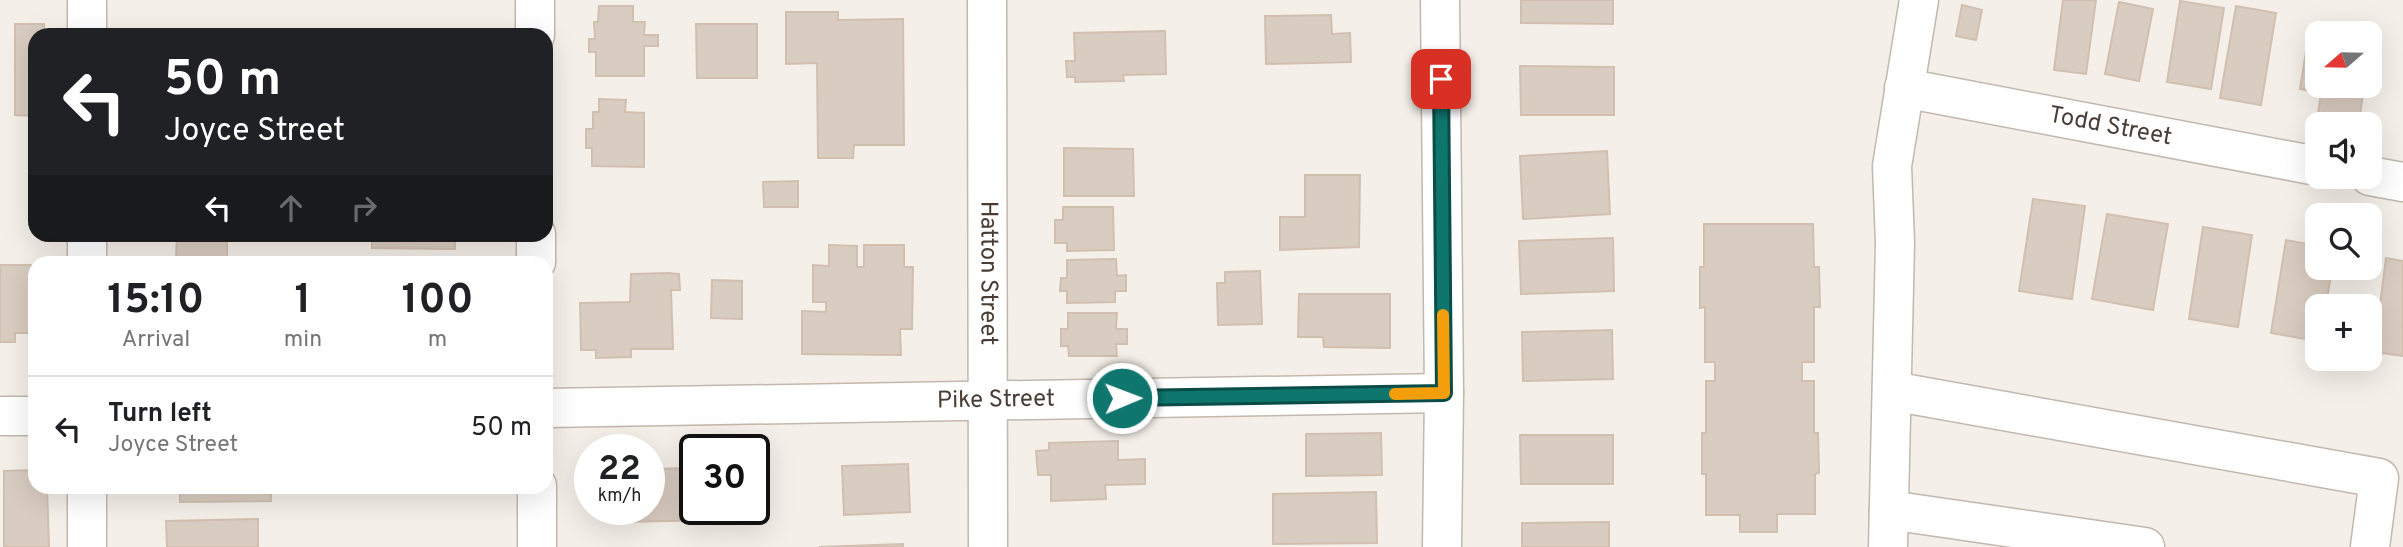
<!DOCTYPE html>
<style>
body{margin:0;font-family:Overpass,sans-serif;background:#f2f2f2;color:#202124;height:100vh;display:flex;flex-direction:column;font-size:26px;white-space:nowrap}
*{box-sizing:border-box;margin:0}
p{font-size:23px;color:#757577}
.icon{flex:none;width:38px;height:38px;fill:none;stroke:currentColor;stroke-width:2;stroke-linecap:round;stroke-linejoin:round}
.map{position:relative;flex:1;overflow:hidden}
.details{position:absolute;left:28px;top:256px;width:525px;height:238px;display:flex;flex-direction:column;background:#fff;border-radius:21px;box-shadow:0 7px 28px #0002}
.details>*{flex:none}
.top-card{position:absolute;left:28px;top:28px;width:525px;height:214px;border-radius:21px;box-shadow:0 7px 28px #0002;background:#202124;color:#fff;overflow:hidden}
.needle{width:46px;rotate:250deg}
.tools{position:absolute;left:2305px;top:21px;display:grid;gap:14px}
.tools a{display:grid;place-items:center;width:77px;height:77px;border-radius:14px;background:#fff;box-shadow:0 7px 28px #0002;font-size:35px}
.speed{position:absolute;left:574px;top:434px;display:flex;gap:14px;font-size:35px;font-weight:700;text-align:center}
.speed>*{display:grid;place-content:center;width:91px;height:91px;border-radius:50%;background:#fff;box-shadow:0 7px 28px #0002;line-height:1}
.speed small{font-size:18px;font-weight:400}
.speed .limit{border:4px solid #111;border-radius:10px;background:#fff;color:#111}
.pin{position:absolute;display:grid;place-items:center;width:60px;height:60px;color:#fff;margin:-30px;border-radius:14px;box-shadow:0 4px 10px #0006}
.me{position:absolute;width:77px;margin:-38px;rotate:89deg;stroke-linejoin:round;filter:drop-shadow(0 0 5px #0008)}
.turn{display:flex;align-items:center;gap:24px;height:147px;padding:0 21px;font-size:32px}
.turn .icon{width:91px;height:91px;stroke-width:2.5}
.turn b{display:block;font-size:49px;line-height:60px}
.lanes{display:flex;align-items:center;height:66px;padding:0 21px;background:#0003;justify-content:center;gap:35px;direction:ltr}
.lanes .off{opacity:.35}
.eta{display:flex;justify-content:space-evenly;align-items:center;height:119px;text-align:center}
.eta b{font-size:42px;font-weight:700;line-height:49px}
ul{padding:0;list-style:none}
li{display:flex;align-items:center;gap:21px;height:105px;padding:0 21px;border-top:2px solid #e0e0e0}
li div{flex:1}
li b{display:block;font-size:26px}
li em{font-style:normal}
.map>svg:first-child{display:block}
.building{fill:#d9ccc0;stroke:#d1c0b0;stroke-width:2}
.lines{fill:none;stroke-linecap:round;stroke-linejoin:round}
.minor-casing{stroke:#c3b8ad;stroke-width:41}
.minor{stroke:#fff;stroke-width:38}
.route-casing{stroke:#0a4d48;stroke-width:18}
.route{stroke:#0f766e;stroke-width:12}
.slow{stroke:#f59e0b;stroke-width:12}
.labels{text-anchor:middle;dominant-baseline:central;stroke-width:6;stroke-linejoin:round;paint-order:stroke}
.street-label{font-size:24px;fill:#483e36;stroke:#fff}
</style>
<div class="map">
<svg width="2403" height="547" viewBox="0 0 2403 547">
<rect width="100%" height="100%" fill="#f4efe8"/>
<!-- building -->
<g class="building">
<polygon points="1521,0 1613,0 1613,24 1521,23"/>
<polygon points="2063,0 2096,0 2086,74 2054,70"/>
<polygon points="2180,1 2224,8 2211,89 2167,82"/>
<polygon points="2119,2 2153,9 2139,81 2105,74"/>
<polygon points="1962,5 1982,10 1976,40 1956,36"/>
<polygon points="599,6 633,6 633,22 645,22 644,35 658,35 658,46 644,46 644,76 596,76 596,52 589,52 589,39 595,39 594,22 598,22"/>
<polygon points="2236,6 2276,13 2261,105 2220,98"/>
<polygon points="786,12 838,12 838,20 903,19 904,145 854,145 853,158 818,158 817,63 786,64"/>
<polygon points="1331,15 1332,34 1350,33 1351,62 1266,64 1265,16"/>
<polygon points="15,24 44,24 44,35 35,35 35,116 15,115"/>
<polygon points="696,24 757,24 757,78 697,78"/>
<polygon points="269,30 269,35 176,35 176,31"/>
<polygon points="1165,31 1166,74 1123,75 1124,81 1075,82 1075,77 1067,77 1066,61 1075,61 1074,33"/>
<polygon points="2308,38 2317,40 2317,86 2364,86 2359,122 2318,115 2321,93 2300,89"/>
<polygon points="1520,66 1614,67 1614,115 1521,115"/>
<polygon points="599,99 626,100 625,112 644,113 644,167 592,166 592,148 586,148 586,129 593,129 593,112 599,112"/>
<polygon points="1064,148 1133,149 1134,196 1064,196"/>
<polygon points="1607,151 1610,214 1523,219 1520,156"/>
<polygon points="1305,175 1360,175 1359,247 1280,250 1280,217 1305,217"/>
<polygon points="798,181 798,207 764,207 763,182"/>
<polygon points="2033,199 2085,206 2072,299 2019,291"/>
<polygon points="1063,207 1113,207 1114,250 1067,251 1067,243 1055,243 1055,220 1063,220"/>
<polygon points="2107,214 2168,224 2153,310 2092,299"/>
<polygon points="1704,224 1813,224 1814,267 1819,267 1820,307 1814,307 1814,362 1802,362 1802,381 1814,381 1814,433 1818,433 1819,473 1815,474 1815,514 1777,514 1777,532 1740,532 1740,515 1706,515 1706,474 1702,474 1702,433 1706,433 1706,381 1715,381 1715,362 1705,362 1705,307 1700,308 1700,267 1704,267"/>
<polygon points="2203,227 2252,235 2238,327 2189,319"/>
<polygon points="177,234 227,234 227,261 176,260"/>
<polygon points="372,234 455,234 455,249 372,248"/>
<polygon points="1613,238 1614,291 1521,294 1519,241"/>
<polygon points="2286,240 2317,246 2317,268 2332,268 2326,306 2317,306 2317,341 2271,333"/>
<polygon points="829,245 857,246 857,267 864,267 864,245 904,245 904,267 913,267 912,329 900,329 901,355 802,354 802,311 826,312 826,302 813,302 813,265 829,266"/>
<polygon points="2386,258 2403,261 2403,356 2374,352"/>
<polygon points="1116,259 1117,276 1126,275 1126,291 1115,291 1115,302 1067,303 1067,291 1060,291 1061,278 1067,278 1067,260"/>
<polygon points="0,265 35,265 35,333 15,333 15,342 0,342"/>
<polygon points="1260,271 1262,324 1218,325 1217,283 1225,283 1225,272"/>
<polygon points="669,273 679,274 680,290 671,290 673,349 631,349 631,357 596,358 596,350 581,350 580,303 630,302 631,274"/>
<polygon points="712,280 742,281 742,319 711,318"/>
<polygon points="1299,294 1390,294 1390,348 1324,347 1323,337 1298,337"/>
<polygon points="1068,313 1117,313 1116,329 1127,329 1127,344 1116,344 1117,356 1069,356 1068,346 1061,346 1061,329 1068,329"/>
<polygon points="1612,330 1613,379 1523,381 1522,332"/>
<polygon points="1381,433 1382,475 1306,476 1306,434"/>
<polygon points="1520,435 1613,435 1613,484 1521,484"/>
<polygon points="1118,441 1118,460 1145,459 1145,484 1105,485 1106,499 1051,501 1051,475 1038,475 1036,451 1049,450 1049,443"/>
<polygon points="908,464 910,512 844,515 842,466"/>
<polygon points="695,468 695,509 722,509 722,520 618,522 618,509 649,509 649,469"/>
<polygon points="35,470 35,486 47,486 49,547 4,547 4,471"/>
<polygon points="180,486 271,486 271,501 180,502"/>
<polygon points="411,486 489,486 411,488"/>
<polygon points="1376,492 1377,543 1273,544 1273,494"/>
<polygon points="258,519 258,547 167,547 166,521"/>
<polygon points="1609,522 1609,547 1522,547 1522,523"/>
<polygon points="903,544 903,547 819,547"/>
</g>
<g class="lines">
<!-- minor casing -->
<g class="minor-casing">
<g id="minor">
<polyline points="535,0 535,35"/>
<path id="s1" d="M 987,0 L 988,547"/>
<polyline points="1440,0 1444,393 1442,547"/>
<polyline points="87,35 87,0"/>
<path id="s2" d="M 1904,88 L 2317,166"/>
<polyline points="2370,176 2403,182"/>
<polyline points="536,234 536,262"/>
<polyline points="87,262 87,234"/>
<polyline points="1892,391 2379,478 2370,547"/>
<path id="s3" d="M 546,408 L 1444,393"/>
<polyline points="0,416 35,416"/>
<polyline points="87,486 87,547"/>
<polyline points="537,486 537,547"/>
<polyline points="1889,510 2145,547"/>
<polyline points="1888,547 1895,243 1892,166 1919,0"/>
</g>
</g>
<!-- minor -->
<use href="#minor" class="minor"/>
</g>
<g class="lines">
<!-- route casing -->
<g class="route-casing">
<polyline id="route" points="1122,398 1444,393 1441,79"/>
</g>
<!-- route -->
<use href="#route" class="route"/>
<!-- slow -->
<polyline class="slow" points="1395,394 1444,393 1443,315"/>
</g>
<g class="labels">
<!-- street labels -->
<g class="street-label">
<text stroke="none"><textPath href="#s2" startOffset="210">Todd Street</textPath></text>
<text stroke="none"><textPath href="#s1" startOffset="273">Hatton Street</textPath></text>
<text stroke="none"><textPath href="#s3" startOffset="450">Pike Street</textPath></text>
</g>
</g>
</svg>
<div class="tools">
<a><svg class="needle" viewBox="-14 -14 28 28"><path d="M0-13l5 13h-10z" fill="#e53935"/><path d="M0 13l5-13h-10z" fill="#757577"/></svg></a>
<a><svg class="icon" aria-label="sound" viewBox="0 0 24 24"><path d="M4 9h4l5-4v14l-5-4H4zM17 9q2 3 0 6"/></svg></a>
<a><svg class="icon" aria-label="search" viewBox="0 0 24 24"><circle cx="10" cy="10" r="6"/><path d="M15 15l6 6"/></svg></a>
<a>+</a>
</div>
<div class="speed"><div>22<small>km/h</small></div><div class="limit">30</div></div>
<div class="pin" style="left:1441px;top:79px;background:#d93025"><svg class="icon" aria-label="arrive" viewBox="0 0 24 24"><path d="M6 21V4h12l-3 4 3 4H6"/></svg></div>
<svg class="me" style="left:1122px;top:398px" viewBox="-20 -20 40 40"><circle r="17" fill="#0f766e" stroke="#fff" stroke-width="3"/><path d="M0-11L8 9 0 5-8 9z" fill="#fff"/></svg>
<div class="top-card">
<div class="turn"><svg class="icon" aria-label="left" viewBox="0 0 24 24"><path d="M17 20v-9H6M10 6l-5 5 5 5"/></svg><div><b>50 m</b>Joyce Street</div></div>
<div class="lanes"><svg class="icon" aria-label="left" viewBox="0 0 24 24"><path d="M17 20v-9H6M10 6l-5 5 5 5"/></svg><svg class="icon off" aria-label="ahead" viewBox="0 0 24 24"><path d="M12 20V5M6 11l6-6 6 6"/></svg><svg class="icon off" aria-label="right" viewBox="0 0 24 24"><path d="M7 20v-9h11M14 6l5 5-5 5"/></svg></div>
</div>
<section class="details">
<div class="eta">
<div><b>15:10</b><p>Arrival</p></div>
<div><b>1</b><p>min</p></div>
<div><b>100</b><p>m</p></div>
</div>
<ul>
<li><svg class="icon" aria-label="left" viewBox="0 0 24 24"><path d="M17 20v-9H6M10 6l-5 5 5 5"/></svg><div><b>Turn left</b><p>Joyce Street</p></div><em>50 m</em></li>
</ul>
</section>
</div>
